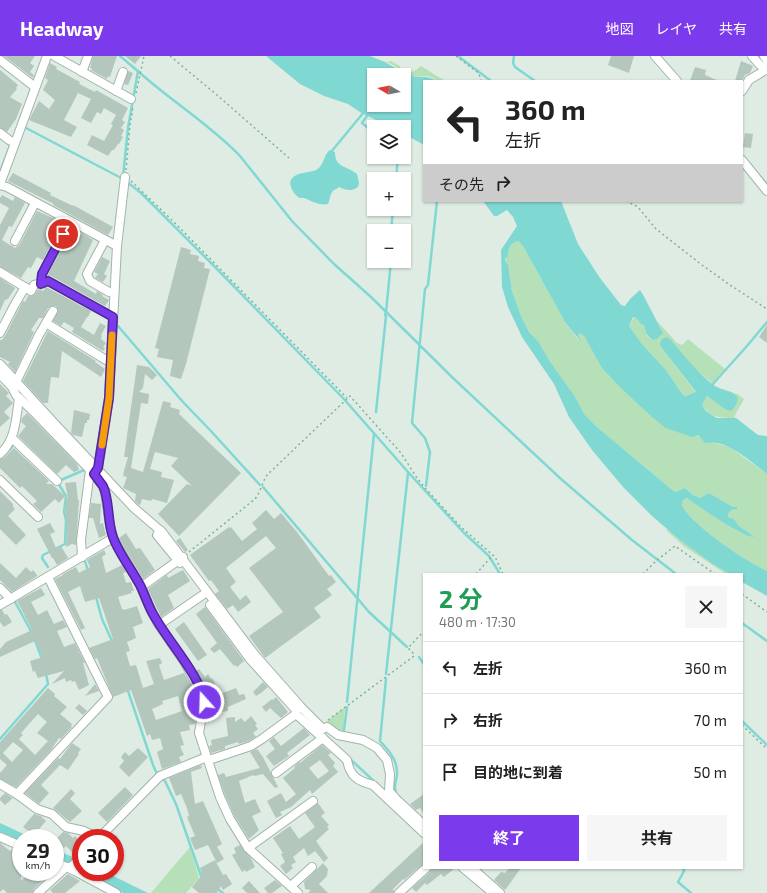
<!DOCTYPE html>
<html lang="ja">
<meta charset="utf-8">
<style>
body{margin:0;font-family:"Exo 2","Noto Sans JP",sans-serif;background:#f6f6f6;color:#222;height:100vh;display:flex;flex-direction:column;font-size:15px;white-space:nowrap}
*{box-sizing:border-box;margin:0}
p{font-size:13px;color:#767676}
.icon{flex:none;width:22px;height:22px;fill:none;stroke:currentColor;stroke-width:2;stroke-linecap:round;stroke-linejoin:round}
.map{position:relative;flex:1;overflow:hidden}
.drawer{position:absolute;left:423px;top:517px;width:320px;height:296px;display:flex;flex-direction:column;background:#fff;border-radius:0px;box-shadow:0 1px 3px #0004}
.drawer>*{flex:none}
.banner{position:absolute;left:423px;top:24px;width:320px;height:122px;border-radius:0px;box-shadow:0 1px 3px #0004;background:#fff;color:#222;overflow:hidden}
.needle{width:26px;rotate:280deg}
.controls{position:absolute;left:367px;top:12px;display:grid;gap:8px}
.controls a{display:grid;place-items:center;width:44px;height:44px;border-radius:0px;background:#fff;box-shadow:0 1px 3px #0004;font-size:20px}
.speed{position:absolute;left:12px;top:773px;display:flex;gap:8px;font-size:20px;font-weight:700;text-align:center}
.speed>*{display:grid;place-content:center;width:52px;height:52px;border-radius:50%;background:#fff;box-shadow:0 1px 3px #0004;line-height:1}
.speed small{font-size:10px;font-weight:400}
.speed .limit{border:6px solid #d22;background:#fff;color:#111}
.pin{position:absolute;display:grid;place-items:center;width:34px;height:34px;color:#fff;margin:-17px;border:2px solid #fff;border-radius:50%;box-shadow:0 1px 4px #0007}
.me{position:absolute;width:44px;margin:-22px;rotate:340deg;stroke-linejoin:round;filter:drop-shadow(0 0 3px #0008)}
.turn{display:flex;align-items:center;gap:14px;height:84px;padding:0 16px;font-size:18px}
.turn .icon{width:52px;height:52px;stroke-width:2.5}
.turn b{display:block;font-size:28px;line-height:34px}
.then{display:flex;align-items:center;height:38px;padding:0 16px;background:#0003;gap:8px;font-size:15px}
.round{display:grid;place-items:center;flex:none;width:42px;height:42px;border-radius:0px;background:#f6f6f6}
.summary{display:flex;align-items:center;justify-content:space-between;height:68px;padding:0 16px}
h1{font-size:24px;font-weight:700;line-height:30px;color:#1e9e55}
.action{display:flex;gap:8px;margin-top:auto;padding:8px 16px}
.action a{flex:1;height:46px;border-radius:0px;background:#7c3aed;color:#fff;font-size:16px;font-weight:700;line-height:46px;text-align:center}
.action a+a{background:#f6f6f6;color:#222}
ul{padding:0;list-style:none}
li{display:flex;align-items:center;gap:12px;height:52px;padding:0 16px;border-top:1px solid #e0e0e0}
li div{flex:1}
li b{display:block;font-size:15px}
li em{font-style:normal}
header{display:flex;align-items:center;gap:24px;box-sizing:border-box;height:56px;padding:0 20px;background:#7c3aed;color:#fff}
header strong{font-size:19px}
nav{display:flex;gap:22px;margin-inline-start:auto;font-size:14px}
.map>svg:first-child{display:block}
.green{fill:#b5e0b8}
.water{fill:#80d8d3;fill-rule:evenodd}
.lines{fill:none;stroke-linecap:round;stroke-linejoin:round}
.stream{stroke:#80d8d3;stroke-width:2.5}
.building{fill:#b4c7bc;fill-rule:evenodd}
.street-casing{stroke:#a1b4aa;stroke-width:10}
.path{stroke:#7cb496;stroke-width:1.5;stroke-dasharray:2 3;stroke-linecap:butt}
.street{stroke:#fff;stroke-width:8}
.route-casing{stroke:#51269a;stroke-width:10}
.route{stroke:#7c3aed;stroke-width:7}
.slow{stroke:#f59e0b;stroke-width:7}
</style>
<header>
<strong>Headway</strong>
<nav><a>地図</a><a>レイヤ</a><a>共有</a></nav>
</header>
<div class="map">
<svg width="767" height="837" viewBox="0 0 767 837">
<rect width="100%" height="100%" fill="#dfece4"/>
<!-- green -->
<g class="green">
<polygon points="391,5 400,10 400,12 405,13 407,12 413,16 421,10 445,25 439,25 428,20 415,21 387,6"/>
<path d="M 518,185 L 523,190 L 565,266 L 579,285 L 578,280 L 580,277 L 584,280 L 592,294 L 703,384 L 723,389 L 731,392 L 767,418 L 767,515 C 747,506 690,468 682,449 L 683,444 L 687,442 L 741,477 L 753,481 L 739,470 L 734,463 L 728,461 L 727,458 L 731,454 L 737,453 L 737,451 L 733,451 L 709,437 L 700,442 L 693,439 L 685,432 L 676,436 L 671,433 L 597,371 L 585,359 L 574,339 L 551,307 L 538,285 L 529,276 L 521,260 L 512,235 L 509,216 L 505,205 C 506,197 509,187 518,185 Z"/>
<polygon points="634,261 635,261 638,265 644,269 647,280 653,284 657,283 662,275 657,265 677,287 682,289 688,283 725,313 712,327 699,316 661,291 696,337 686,340 683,339 666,314 642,288 629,270"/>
<path d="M 730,336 L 737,338 L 744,343 L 734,361 L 736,362 C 722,362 711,362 702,349 L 707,340 L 710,342 L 736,341 Z"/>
<polygon points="667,473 680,484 730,518 726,518 685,491 667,475"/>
<polygon points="345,651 343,675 338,674 326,666"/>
<polygon points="190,791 199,822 186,837 151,837"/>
</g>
<!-- water -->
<g class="water">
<path d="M 266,0 L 370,0 L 385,6 L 397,13 L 402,14 L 415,21 L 427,21 L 438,25 L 424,25 L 424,89 L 404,78 L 404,71 L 391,71 L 363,58 L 348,48 L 324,40 L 300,28 ZM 374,19 L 404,19 L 404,49 L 374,49 Z"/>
<path d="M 330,94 L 335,96 C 335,112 346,109 357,118 L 359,127 L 358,131 C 351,136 346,134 339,131 C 337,133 335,133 334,134 C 330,137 330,144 328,148 C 319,150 312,145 304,142 C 302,142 299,142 298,141 C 294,138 288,129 291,124 C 295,116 309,117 316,114 C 325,109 323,99 330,94 Z"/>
<path d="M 483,145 L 561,145 L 578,188 L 600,222 L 621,249 L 625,250 L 630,243 L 640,234 C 642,236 661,273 663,277 L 657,283 L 653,284 C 646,279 646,277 644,269 L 641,268 L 635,261 L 633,261 L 629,270 L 642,288 L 666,314 L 683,339 L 686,340 L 696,336 L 661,291 L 660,287 L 662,283 L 666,281 L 670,283 C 684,299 698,318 715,330 C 721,334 733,334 737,341 C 739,346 734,352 731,355 L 725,353 L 707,340 L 702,349 L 706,355 L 717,362 L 736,362 L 758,379 L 767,380 L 767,418 C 754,408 732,388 715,387 C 712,386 709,387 705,387 L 698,379 L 692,381 L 666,372 L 652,361 L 621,332 L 602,312 L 584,280 L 580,277 L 578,280 L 581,286 L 565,266 L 523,190 L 518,185 C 510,187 507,194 508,201 L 505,202 L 505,205 L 508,209 L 512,235 L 521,260 L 529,276 L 538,285 L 551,307 L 574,339 L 585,359 L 597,371 L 671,433 L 676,436 L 685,432 L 693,439 L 700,442 L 709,437 L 733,451 L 737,451 L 737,453 L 731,454 L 728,458 L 728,461 L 734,463 L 739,470 L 754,481 C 744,482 698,450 687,442 L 683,444 L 682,449 C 690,468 747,506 767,515 L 767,540 L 742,526 L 742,518 L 730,518 L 713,508 L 680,484 L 652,460 L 623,431 L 592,394 L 569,361 L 554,328 L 522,281 L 508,251 L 502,231 L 501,194 L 517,170 L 513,161 L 507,154 L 497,160 L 494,160 Z"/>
<polygon points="0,767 32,782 21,782 21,786 0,776"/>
<polygon points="55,793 81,805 81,815 55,802"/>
<polygon points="83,816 105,816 148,837 123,837"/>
</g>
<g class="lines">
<!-- stream -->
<g class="stream">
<path d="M 120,0 C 131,9 142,19 153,28 C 182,52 214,73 240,100 L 292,165 L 334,208 L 371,241 L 454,323 L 561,423 L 632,484 L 676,518"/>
<polyline points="458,0 491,25"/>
<polyline points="514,0 513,7 515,11 535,25"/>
<polyline points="369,57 362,67 374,77"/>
<polyline points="26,72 123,123"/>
<polyline points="331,96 364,56"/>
<polyline points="0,116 11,87"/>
<polyline points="123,120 128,72 138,15"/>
<polyline points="760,121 767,128"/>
<polyline points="396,123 398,101"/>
<polyline points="127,126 141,137 214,210 343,342 408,416 464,477 489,500 500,518"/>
<polyline points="391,175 393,153"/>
<polyline points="118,270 182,345 210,374 260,429"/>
<polyline points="712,329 747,290 767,266"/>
<polyline points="376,356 386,260 385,259 386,256 391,205"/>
<polyline points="0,403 12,391"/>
<polyline points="426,430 430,396 425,382 412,367 425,233 428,229 437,145"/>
<polyline points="263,431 369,556 407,591"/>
<polyline points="84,502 88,515"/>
<polyline points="48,511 42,502 43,499 65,488 66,464 64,456 66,440 58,427 61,424 84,414"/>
<polyline points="96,541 102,563 112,585"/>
<polyline points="14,544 32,577"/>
<polyline points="742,567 767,585"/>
<polyline points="34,582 42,603"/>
<polyline points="419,601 424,608"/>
<polyline points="386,618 408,417"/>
<path d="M 386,623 L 380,685 C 389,695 398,704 397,719 C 396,726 393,732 397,739"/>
<polyline points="127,632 153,709 157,718 165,725 176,748 202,823"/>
<polyline points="347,646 374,378"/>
<polyline points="742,665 767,689"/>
<polyline points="344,674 347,651"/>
<polyline points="0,683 48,628 46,618"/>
<polyline points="349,702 376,727"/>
<polyline points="683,812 684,815 678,826 691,837"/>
<polyline points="216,832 223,837"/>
</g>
</g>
<!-- building -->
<g class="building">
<polygon points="4,0 35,0 30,7 34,10 30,16 34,19 33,22"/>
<polygon points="93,0 117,0 110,21 108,20 107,23 91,14 92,12 90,12"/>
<polygon points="125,0 141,0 135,8"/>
<polygon points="611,0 634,0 629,17 608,9"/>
<polygon points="741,5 753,10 750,17 745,19 742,25 735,25"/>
<polygon points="50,7 57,11 56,13 80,26 79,28 95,36 96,34 128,52 122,64 125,66 121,72 124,74 121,80 123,81 119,88 118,88 114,94 112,94 108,100 87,89 92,79 104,85 113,69 111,68 116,59 104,52 101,58 97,56 91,67 81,62 91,43 78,37 64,64 77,71 71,81 29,64 39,45 49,53 55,44 43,34 48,24 45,22"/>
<polygon points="695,11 706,14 705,19 719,25 690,25"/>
<polygon points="0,14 18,29 16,32 17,33 10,41 22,48 16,63 7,76 0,72"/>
<polygon points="128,15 133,17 128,29 124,28"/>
<polygon points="745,77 753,78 751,92 743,91"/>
<polygon points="13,117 51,137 50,139 73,150 73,149 113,171 108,179 53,149 54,148 8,125"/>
<polygon points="2,139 13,145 15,141 25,147 12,171 9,170 2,184 15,192 20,188 37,155 60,165 48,187 51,189 43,204 37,201 31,212 28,211 21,222 0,211 0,169 9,152 0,147 0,142"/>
<polygon points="71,175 80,180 82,177 93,184 74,225 96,238 97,235 103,239 102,240 109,244 105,250 51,220 47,220"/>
<polygon points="181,191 191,194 190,198 199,200 198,205 205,207 204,212 210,213 186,308 181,323 170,320 173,304 157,301 159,293 155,292"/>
<polygon points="102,201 110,205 104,218 107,220 103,226 95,222 98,218 94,216"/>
<polygon points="0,222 15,232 8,243 5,244 0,255"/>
<polygon points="46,231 91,255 88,261 87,261 81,271 94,279 100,267 106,270 101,279 102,280 101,283 106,287 103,291 105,292 103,295 72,276 74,272 64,266 61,270 53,265 58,255 56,250 53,250 48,252 43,262 39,262 31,274 34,276 15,316 8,308 10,306 0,301 0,284 2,284 5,280 23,245 25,246 28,240 34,239 38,234 40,233 43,235"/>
<polygon points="767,269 767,287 759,281"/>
<polygon points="48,275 96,305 95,306 105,313 101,321 62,295 59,322 51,321 48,347 43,347 23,325"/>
<polygon points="137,309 149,311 157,319 152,324 145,318 143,332 139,336 149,338 148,348 141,347 131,412 143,416 163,345 171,347 170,351 180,354 179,358 241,417 179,480 158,458 187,428 192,430 171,410 178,402 155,396 150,413 162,416 161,421 174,424 167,447 152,443 151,445 142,443 140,449 139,449 135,445 136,438 123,432 127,421 123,420 124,418 123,418 128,401 124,401"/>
<polygon points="0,328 9,337 6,340 13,347 4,356 10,362 0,371"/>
<polygon points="74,354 90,358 89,364 87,364 87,367 85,367 82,381 73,379 71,377"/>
<polygon points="27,357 77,408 79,414 74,416 66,409 57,418 18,380 26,370 21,366 22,362"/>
<polygon points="14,392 49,425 46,428 52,428 65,440 59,447 55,443 41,456 33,448 37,445 22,430 20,432 0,412 0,403 4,402"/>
<polygon points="76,426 78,444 79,444 76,489 72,488 66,491 67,462 65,461 66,441 68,442 65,427"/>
<polygon points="0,435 13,448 13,451 15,453 8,460 26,479 16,489 0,473"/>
<polygon points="91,447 101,448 100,468 103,467 106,479 99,482 93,462 89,462"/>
<polygon points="266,454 274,463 281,457 297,476 329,520 331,519 336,526 327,533 332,539 314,552 321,561 265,602 249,580 283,556 249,512 276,492 266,480 226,512 236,526 230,531 240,544 246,539 251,546 238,556 233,549 227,553 215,538 219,535 211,524 209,525 190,499 229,471 230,472 231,471 242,485 257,473 252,467"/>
<polygon points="50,467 55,476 50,478 56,492 61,490 68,502 57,509 53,502 52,502 37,473"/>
<polygon points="126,477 136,493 140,492 155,514 143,523 119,482"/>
<polygon points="180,482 188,494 185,496 176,485"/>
<path d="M 104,494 L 106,498 L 102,501 L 106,517 L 122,509 L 126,516 L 123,517 L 126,527 L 131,526 L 134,535 L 131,535 L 132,537 L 118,541 L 122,553 L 123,553 L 124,554 L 137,550 L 143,567 L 133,571 L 136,582 L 127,586 L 130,595 L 126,596 L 130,610 L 136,609 L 143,632 L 154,628 L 146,605 L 160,602 L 162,607 L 159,609 L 164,624 L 184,617 L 198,641 L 198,653 L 195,668 L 189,669 L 190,674 L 180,676 L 184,689 L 180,690 L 184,699 L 179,701 L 181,706 L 162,713 L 157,696 L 163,693 L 160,682 L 152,684 L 150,678 L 147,680 L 131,634 L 113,641 L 97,602 L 95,603 L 89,592 L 113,583 L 99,542 L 85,546 L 80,530 L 68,536 L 85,572 L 81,574 L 55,523 L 63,519 L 63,518 L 76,511 L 79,517 L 90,511 L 87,504 ZM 178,640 L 182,655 L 156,664 L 152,653 L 163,648 L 162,645 Z"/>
<polygon points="0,507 16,522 26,511 31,516 33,514 37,519 37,520 12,536 0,524"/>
<polygon points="183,514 190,525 168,539 174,552 161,561 148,533 167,519 168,522"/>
<polygon points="41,532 45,539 31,546 38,559 47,554 54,568 63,564 67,571 57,575 64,591 75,587 85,607 83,607 89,629 79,634 75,625 72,626 71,624 66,626 65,622 52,628 64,615 38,622 35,615 33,616 30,605 43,601 35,585 0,601 0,593 6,586 32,574 17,545"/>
<polygon points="205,551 244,605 237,611 235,609 234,610 220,593 214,597 210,593 217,587 196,558"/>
<polygon points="0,554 2,554 5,559 7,558 12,566 4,571 0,566"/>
<polygon points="184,566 207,599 198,605 175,573"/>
<polygon points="199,613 205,621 208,618 211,623 212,622 220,638 236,632 239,639 244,638 246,643 228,651 228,655 208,658 208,640 196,615"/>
<polygon points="263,626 268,631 261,637 256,640 253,636"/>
<polygon points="95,628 99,635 85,640"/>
<path d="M 48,632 L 55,638 L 54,640 L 67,651 L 60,658 L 72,668 L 71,670 L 72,671 L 61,683 L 59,682 L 51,694 L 16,731 L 0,723 L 0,717 L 7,709 L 0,703 L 0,686 ZM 38,658 L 47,666 L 37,677 L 48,685 L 35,699 L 19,683 L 23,679 L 21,677 ZM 13,686 L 23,694 L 12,706 L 3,697 Z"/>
<polygon points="276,641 288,656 281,662 270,652 266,656 262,651 272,643 273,644"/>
<polygon points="79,648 87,655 83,659 75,652"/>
<polygon points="251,660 257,668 255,669 258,673 253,677 256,681 249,685 239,688 238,686 225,690 225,693 211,697 209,690 212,689 211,684 228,680 226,662 235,661 235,666 241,662 245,666"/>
<polygon points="304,672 310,679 287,697 289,700 274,710 266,700 275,693 269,685 274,681 281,690"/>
<polygon points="72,687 81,693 78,697 79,698 68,714 60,709 41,729 49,737 39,748 25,737 58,702 60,703"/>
<path d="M 322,689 L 331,697 L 328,699 L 335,707 L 333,710 L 338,716 L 312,738 L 310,734 L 291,751 L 280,756 L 282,759 L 276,762 L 267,745 L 281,737 L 286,746 L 296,738 L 283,722 L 295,712 L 294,711 L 299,706 L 300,707 ZM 320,704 L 329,715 L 318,723 L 309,712 Z"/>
<polygon points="138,692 148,701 129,721 119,711 124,705 121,701 125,696 129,700"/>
<polygon points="257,693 263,701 278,731 275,732 263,718 254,720 253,719 239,725 245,747 255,743 261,756 252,760 259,774 249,783 234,759 225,739 218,719 224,717 226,721 260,712 250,696"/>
<polygon points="201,709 202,712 191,716 195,748 203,745 222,788 217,791 224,803 217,807 208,789 195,794 190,782 195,780 187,761 189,760 187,752 181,738 176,740 169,722"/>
<polygon points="125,731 133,739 107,766 98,757"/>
<polygon points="71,733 75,737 70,743 82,755 70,766 53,752"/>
<polygon points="5,737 20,747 13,742 5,749 0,744 0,742"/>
<polygon points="424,738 424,758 420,752 416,754 410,748"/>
<polygon points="318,747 325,757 321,760 329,769 327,771 329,773 316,785 328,802 324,806 315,795 308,800 304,792 293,801 296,806 291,809 293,812 286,818 280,810 285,806 281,798 283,797 273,782 290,770 299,783 315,771 305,757"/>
<polygon points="34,758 41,760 46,765 34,779 23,771"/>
<polygon points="63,776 68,777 73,782 75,780 81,786 81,795 75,799 66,790 64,792 55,784"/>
<polygon points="424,786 424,807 404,824 403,823 393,833 394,835 394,837 369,837"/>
<polygon points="0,787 10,795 13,792 19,795 14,800 21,807 21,825 30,816 50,816 51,817 34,833 33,837 7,837 3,833 0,836"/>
<polygon points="240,789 251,802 255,811 246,816 245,814 242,816 232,799 236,797 234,792"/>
<polygon points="215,804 223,819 226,818 232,828 223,834 221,830 217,837 199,837 192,831 202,819 200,812"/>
<polygon points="323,807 328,813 327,820 319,828 328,837 308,837 311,834 305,833 304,826"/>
<polygon points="431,812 455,812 444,821 441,818 427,829 425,827 416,836 412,832 430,816"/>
<polygon points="509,812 521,812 505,834 494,824 501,816 505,817"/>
<polygon points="68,818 80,825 65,837 53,837 50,834"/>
<polygon points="275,824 282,830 272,837 268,837 264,832"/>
<polygon points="249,825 260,837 247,837 242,832"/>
</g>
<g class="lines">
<!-- street casing -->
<g class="street-casing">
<g id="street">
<polyline points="54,0 131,43"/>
<polyline points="655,0 677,25"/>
<polyline points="752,0 760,9 767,13"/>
<polyline points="764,0 767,4"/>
<polyline points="0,4 35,31"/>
<polyline points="82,16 88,0"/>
<polyline points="116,35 123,16"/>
<polyline points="742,35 749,24 767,13"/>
<polyline points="0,77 9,84 15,87"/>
<polyline points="742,104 767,135"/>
<polyline points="0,128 47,0"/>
<polyline points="0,129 7,131 117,190"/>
<polyline points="105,184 87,218 90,225 109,236"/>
<polyline points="15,185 35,147"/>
<polyline points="0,216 31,235 34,229 48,225 113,261"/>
<polyline points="41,227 42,218 70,165"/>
<polyline points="46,267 106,304"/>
<polyline points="0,277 14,250 25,231"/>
<polyline points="0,308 54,367 134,452 162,476 255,599 301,651 323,673 327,671 338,679 363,684 377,692 387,704 390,718 389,735 396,743 424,769"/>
<polyline points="0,318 12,331 16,339 32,354 94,418 103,430 105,436 110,470 113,482 141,531 151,555 159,569 185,607 203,640 203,653 199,677 220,741 230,763 248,792 259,802 298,837"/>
<polyline points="13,330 16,326 39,279 53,255"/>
<polyline points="12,382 57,425"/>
<path d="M 0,398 C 16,384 16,362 19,342"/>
<polyline points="96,416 98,412 109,342 117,190 125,121"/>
<polyline points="0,424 38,461"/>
<polyline points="160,474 157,479 180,507"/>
<polyline points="82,501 81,484 90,414"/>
<polyline points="141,531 183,501"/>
<polyline points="0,532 11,543"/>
<polyline points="0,549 113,482"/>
<polyline points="210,549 249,602 296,654 296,658"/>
<polyline points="159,569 207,536"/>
<path d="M 209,704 L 251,690 L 262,683 L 296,658 L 347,704 C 350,720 357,725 373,729 L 424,777"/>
<polyline points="276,717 323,682"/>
<polyline points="0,728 17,738 37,753 52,758 66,771 84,775 99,782"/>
<polyline points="17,738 108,641 48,521"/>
<polyline points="0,781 21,790"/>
<polyline points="99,782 160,720 207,701"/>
<polyline points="248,792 313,745"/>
<polyline points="55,806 75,815 116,837"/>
<polyline points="463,812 493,837"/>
<polyline points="472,812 500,837"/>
<polyline points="291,830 312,811"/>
<polyline points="38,837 66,811 71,811 81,801"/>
<polyline points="399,837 426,812"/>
</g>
</g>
<!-- path -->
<g class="path">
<polyline points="170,0 217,39 289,102"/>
<polyline points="456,0 477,16 479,18 481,25"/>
<polyline points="136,37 144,0"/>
<polyline points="126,114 130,69 133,51"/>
<polyline points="131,125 173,165 347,342"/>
<polyline points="626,145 638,151 656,173 702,209 730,229 767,253"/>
<path d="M 189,496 L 255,443 C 261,435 262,427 267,419 L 350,340 L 401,397 L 417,422 L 425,432 L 461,471 L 495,501 L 503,518"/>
<polyline points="476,518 492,500"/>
<polyline points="643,518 656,505 675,490 715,518"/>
<polyline points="742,538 767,556"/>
<polyline points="328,664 414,600 414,598 408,592 424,575"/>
<polyline points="742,669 767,693"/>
</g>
<!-- street -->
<use href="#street" class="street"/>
</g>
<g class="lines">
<!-- route casing -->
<g class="route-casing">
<path id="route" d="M 63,178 L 42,218 L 41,228 L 48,225 L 113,261 L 109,342 L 98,412 L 94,418 C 97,422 100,426 103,430 C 110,445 107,465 113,481 C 118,496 132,514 140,529 C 144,537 147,546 151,554 C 163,580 201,619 204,646"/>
</g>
<!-- route -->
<use href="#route" class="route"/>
<!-- slow -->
<polyline class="slow" points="102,389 109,342 112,279"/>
</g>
</svg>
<div class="controls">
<a><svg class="needle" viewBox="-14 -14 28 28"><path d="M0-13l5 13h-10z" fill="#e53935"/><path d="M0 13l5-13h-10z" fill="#767676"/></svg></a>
<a><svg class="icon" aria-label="layers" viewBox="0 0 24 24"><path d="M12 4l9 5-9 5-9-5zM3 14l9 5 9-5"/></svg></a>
<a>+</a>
<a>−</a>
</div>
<div class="speed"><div>29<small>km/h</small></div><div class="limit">30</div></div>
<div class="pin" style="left:63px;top:178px;background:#d93025"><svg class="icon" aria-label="arrive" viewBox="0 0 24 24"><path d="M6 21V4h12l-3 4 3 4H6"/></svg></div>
<svg class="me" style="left:204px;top:646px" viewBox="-20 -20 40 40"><circle r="17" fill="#7c3aed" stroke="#fff" stroke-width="3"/><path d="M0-11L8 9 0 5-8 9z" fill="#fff"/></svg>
<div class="banner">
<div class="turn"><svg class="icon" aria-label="left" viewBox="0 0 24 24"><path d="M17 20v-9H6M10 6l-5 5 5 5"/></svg><div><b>360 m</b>左折</div></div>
<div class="then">その先<svg class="icon" aria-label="right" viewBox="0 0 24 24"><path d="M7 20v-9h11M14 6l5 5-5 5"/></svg></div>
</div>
<section class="drawer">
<div class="summary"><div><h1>2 分</h1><p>480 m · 17:30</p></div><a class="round"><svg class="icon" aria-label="close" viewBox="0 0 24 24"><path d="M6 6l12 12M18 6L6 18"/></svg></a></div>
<ul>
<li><svg class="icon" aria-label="left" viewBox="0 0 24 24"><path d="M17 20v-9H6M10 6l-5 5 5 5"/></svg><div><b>左折</b></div><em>360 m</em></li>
<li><svg class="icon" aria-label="right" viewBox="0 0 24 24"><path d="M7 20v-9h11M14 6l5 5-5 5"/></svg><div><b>右折</b></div><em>70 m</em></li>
<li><svg class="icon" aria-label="arrive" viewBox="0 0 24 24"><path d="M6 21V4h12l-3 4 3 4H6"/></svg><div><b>目的地に到着</b></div><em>50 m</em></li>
</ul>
<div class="action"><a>終了</a><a>共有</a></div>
</section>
</div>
